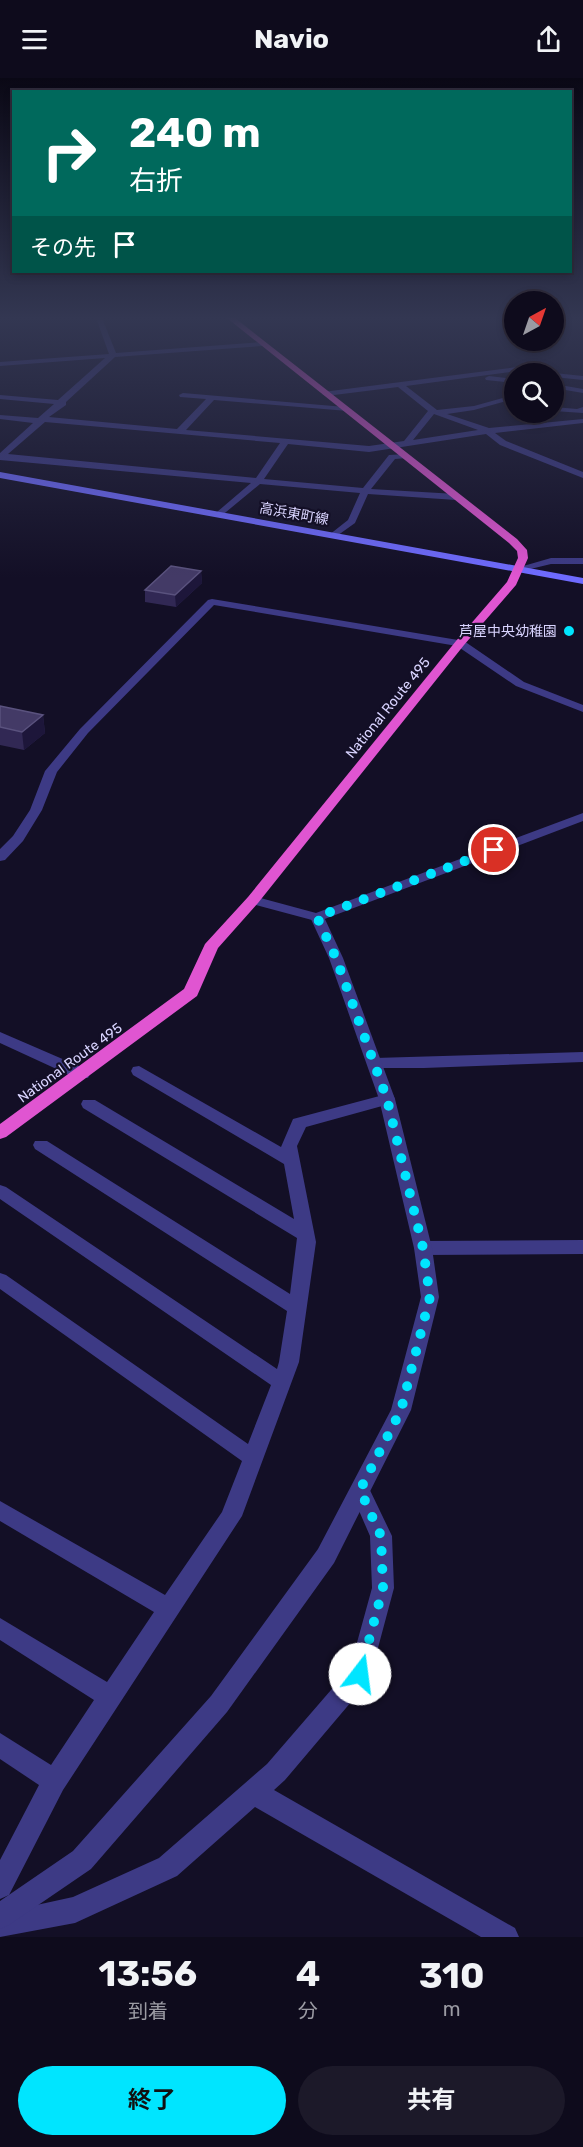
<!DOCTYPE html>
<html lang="ja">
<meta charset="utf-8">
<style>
body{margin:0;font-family:Rubik,"Noto Sans JP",sans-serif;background:#1c1929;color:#f1f3f6;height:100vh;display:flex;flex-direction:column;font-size:22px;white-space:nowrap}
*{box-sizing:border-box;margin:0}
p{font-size:20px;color:#9b9ba3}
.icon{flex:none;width:33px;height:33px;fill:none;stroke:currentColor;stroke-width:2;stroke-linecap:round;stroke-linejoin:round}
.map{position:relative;height:1859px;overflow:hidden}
.drawer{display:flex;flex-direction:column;background:#0e0b1c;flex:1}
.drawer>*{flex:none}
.guide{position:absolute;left:12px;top:12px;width:560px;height:183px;border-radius:0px;box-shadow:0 3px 9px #0003,0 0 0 2px #2e2b3b;background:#00695c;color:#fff;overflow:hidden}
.needle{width:39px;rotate:40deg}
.tools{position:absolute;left:504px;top:213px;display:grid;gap:12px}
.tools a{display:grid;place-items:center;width:60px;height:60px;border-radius:50%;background:#0e0b1c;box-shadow:0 3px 9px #0003,0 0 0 2px #2e2b3b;font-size:30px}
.pin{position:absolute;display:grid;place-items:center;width:51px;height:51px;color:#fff;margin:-26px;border:3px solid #fff;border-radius:50%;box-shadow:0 2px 6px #0007}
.me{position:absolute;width:66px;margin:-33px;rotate:15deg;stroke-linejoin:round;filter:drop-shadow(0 0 4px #0008)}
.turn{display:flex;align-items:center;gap:21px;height:126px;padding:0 18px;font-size:27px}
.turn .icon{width:78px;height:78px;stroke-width:2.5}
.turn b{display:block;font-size:42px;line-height:51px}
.then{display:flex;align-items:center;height:57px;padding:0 18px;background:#0003;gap:12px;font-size:22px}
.eta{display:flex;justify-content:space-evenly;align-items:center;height:102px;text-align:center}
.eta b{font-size:36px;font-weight:700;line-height:42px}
.cta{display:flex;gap:12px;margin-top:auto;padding:12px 18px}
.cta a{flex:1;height:69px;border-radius:36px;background:#00e5ff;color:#111;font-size:24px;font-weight:700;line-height:69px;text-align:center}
.cta a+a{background:#1c1929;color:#f1f3f6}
header{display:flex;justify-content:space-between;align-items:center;height:78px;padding:0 18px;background:#0e0b1c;font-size:27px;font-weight:700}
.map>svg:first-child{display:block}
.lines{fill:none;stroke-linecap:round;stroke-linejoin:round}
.minor{fill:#3d3a85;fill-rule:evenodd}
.tertiary{fill:#3d3a85;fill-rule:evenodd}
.secondary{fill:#6f6bff;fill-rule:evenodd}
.trunk{fill:#e055d1;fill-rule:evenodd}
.wall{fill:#312854}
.shaded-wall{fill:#1d163a}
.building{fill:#433a66;stroke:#5a527e;stroke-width:1.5}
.route{stroke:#00e5ff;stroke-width:10;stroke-dasharray:0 18}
.poi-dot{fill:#00e5ff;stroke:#130f26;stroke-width:2}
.labels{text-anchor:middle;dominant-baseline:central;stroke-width:4.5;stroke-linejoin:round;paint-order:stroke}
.far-street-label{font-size:14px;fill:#d9d4ff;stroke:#130f26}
.far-poi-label{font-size:14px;fill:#d9d4ff;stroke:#130f26;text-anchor:end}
</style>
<header><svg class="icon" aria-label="menu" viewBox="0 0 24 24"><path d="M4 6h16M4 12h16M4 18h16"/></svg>Navio<svg class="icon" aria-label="share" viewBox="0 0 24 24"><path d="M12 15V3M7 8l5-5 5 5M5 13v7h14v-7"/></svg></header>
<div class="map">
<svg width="583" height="1859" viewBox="0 0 583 1859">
<rect width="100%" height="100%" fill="#130f26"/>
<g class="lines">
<!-- minor -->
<g class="minor">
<path d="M 96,240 L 102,240 L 116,275 L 262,264 L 266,266 L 262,268 L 115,279 L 66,324 L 66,327 L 49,339 L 177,351 L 206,321 L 180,319 L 179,317 L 183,315 L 345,329 L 349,331 L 348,333 L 214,322 L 186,352 L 369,368 L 404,363 L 428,333 L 398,309 L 326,318 L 322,316 L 323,314 L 517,289 L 550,296 L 517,293 L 406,308 L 437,332 L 474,328 L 514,317 L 514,321 L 474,332 L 447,336 L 489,350 L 583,341 L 583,345 L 495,355 L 506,363 L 583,394 L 583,400 L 500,367 L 486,356 L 369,374 L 288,366 L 264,401 L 363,410 L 389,377 L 407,376 L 407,380 L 395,381 L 371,411 L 456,416 L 460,419 L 456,422 L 368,416 L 355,445 L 334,460 L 329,457 L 348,442 L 360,415 L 260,406 L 220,439 L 217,438 L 217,434 L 251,405 L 0,382 L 0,375 L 33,345 L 0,341 L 0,337 L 38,340 L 54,326 L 0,321 L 0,317 L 58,322 L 105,280 L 0,288 L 0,284 L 109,276 ZM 434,336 L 478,352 L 413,362 ZM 45,344 L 280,365 L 256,400 L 8,376 Z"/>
<polygon points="554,295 583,298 583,302 554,299 554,296 551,296"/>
<polygon points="489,298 514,301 514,305 486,302 485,300"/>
<polygon points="554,306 583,311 583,315 554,310"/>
<polygon points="554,329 577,331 583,329 583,335 554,333"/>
<polygon points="551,480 583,480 583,486 551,486 518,494 513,491"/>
<polygon points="212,521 464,563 524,604 583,627 583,634 516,608 457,568 214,527 88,655 57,694 42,732 23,763 5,782 0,783 0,771 13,758 30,732 45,693 80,651 208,522"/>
<polygon points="583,735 583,743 322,842 312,842 248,825 246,822 253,818 316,835"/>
<polygon points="0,954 88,992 90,996 88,1000 76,1000 0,965"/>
<polygon points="583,974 583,984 424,990 375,990 367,985 375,980"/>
<polygon points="139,988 281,1069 293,1041 387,1016 393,1017 395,1021 393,1025 306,1049 297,1068 316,1164 299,1284 242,1438 63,1712 9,1817 0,1821 0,1782 39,1707 0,1681 0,1655 51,1687 94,1622 0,1562 0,1540 107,1604 154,1534 0,1443 0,1423 165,1517 222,1434 242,1383 0,1211 0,1195 6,1197 248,1366 271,1307 0,1121 0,1107 6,1109 277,1291 279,1284 287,1233 35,1071 33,1067 35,1063 47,1063 290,1216 297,1160 83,1030 81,1026 83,1022 95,1022 294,1141 284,1086 133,997 131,993 133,989"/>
<polygon points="583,1162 583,1176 423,1177 417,1175 414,1170 417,1165 423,1163"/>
<polygon points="360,1403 367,1406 392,1458 394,1510 371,1596 368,1604 285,1702 274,1712 515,1850 519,1859 481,1859 255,1729 177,1798 75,1845 0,1859 0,1835 73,1819 159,1780 267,1686 350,1590 372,1510 370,1458 350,1412 353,1406"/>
</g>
<!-- tertiary -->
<polygon class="tertiary" points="317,835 324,839 343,880 395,1021 432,1170 439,1219 411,1332 334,1485 227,1634 91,1791 9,1847 0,1851 0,1823 73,1773 211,1618 318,1471 391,1332 421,1219 414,1170 379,1021 329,880 310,839"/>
<!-- secondary -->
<polygon class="secondary" points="0,394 583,500 583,506 0,400"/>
<!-- trunk -->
<polygon class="trunk" points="227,240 235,240 517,461 527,472 528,480 516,507 464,567 258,825 218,870 197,918 6,1059 0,1061 0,1046 184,911 205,866 248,819 456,563 507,504 518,480 517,473 509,465"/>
</g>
<!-- wall -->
<g class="wall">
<polygon points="201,493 202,505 176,529 145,524 145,512"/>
<polygon points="0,628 43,637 45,655 24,672 0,667"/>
</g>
<!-- shaded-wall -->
<g class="shaded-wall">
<polygon points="201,493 202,505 176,529 175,517"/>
<polygon points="43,637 45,655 24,672 22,654"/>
</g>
<!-- building -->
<g class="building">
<polygon points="171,488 201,493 175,517 145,512"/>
<polygon points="0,628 43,637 22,654 0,649"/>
</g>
<!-- sky -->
<linearGradient id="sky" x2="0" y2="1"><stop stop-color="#0a0815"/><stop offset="0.48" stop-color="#333752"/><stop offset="1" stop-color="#333752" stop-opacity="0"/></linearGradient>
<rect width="583" height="500" fill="url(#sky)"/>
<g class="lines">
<!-- route -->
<polyline class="route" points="360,1596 383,1510 381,1458 360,1412 401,1332 430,1219 423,1170 387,1021 336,880 317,839 494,772"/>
</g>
<!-- markers -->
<circle class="poi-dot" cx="569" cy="553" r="6"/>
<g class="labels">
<!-- far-street labels -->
<g class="far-street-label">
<text transform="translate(294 436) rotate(10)">高浜東町線</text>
<text transform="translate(388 630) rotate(-51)">National Route 495</text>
<text transform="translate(70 985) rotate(-36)">National Route 495</text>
</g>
<!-- far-poi labels -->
<g class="far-poi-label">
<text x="557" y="553">芦屋中央幼稚園</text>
</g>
</g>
</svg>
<div class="tools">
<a><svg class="needle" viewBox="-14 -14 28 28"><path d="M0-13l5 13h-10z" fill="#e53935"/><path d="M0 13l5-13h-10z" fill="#9b9ba3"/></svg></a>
<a><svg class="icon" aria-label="search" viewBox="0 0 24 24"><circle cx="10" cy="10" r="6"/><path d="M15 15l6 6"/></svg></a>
</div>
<div class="pin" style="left:494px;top:772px;background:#d93025"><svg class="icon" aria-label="arrive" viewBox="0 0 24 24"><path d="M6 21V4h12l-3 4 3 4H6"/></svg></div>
<svg class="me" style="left:360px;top:1596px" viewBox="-20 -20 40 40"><circle r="19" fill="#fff"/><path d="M0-13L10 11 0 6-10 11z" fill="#00e5ff"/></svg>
<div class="guide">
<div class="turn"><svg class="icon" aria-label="right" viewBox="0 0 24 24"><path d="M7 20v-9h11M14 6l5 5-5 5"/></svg><div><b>240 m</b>右折</div></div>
<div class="then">その先<svg class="icon" aria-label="arrive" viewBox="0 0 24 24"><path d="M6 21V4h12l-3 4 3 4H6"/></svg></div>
</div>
</div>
<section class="drawer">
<div class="eta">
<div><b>13:56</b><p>到着</p></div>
<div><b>4</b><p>分</p></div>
<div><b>310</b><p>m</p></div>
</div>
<div class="cta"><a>終了</a><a>共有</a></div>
</section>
